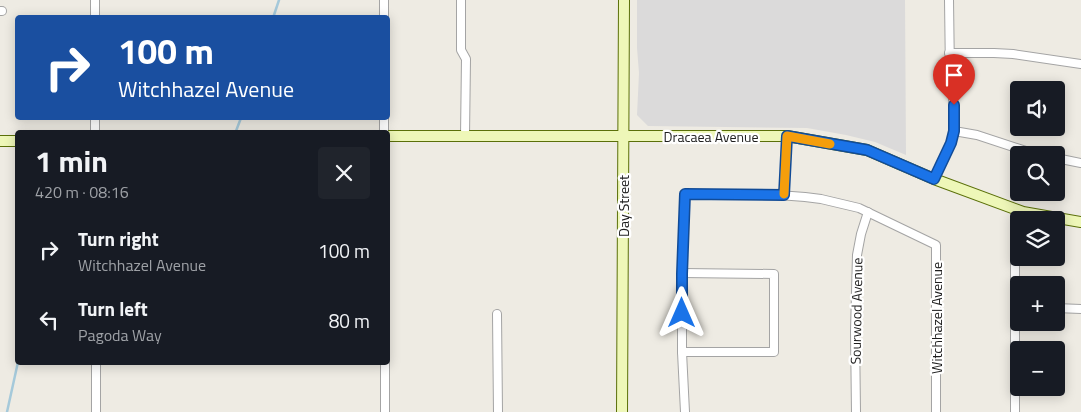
<!DOCTYPE html>
<meta charset="utf-8">
<style>
body{margin:0;font-family:"Titillium Web",sans-serif;background:#20242c;color:#f1f3f6;height:100vh;display:flex;flex-direction:column;font-size:19px;white-space:nowrap}
*{box-sizing:border-box;margin:0}
p{font-size:16px;color:#9ea1a6}
.icon{flex:none;width:28px;height:28px;fill:none;stroke:currentColor;stroke-width:2;stroke-linecap:round;stroke-linejoin:round}
.map{position:relative;flex:1;overflow:hidden}
.panel{position:absolute;left:15px;top:130px;width:375px;height:235px;display:flex;flex-direction:column;background:#171b24;border-radius:5px;box-shadow:0 2px 12px #0003}
.panel>*{flex:none}
.guide{position:absolute;left:15px;top:15px;width:375px;height:105px;border-radius:5px;box-shadow:0 2px 12px #0003;background:#1a4fa0;color:#fff;overflow:hidden}
.tools{position:absolute;left:1010px;top:81px;display:grid;gap:10px}
.tools a{display:grid;place-items:center;width:55px;height:55px;border-radius:5px;background:#171b24;box-shadow:0 2px 12px #0003;font-size:25px}
.pin{position:absolute;display:grid;place-items:center;width:42px;height:42px;color:#fff;margin:-51px -21px;border-radius:50% 50% 50% 0;rotate:-45deg;box-shadow:0 0 5px #0007}
.pin .icon{rotate:45deg}
.me{position:absolute;width:55px;margin:-28px;rotate:0deg;stroke-linejoin:round;filter:drop-shadow(0 0 4px #0008)}
.turn{display:flex;align-items:center;gap:18px;height:105px;padding:0 20px;font-size:22px}
.turn .icon{width:65px;height:65px;stroke-width:2.5}
.turn b{display:block;font-size:35px;line-height:42px}
.round{display:grid;place-items:center;flex:none;width:52px;height:52px;border-radius:5px;background:#20242c}
.summary{display:flex;align-items:center;justify-content:space-between;height:85px;padding:0 20px}
h1{font-size:30px;font-weight:700;line-height:38px}
ul{padding:0;list-style:none}
li{display:flex;align-items:center;gap:15px;height:70px;padding:0 20px}
li div{flex:1}
li b{display:block;font-size:19px}
li em{font-style:normal}
.map>svg:first-child{display:block}
.residential{fill:#dbdada}
.lines{fill:none;stroke-linecap:round;stroke-linejoin:round}
.stream{stroke:#a5c9da;stroke-width:2.5}
.street-casing{stroke:#a4a4a4;stroke-width:10}
.secondary-casing{stroke:#5b7009;stroke-width:12}
.street{stroke:#fff;stroke-width:8}
.secondary{stroke:#eef7b8;stroke-width:10}
.route-casing{stroke:#114b97;stroke-width:12}
.route{stroke:#1a73e8;stroke-width:9}
.slow{stroke:#f59e0b;stroke-width:9}
.labels{text-anchor:middle;dominant-baseline:central;stroke-width:4.5;stroke-linejoin:round;paint-order:stroke}
.street-label{font-size:14px;fill:#1d1d1d;stroke:#fff}
</style>
<div class="map">
<svg width="1081" height="412" viewBox="0 0 1081 412">
<rect width="100%" height="100%" fill="#eeebe3"/>
<!-- residential -->
<polygon class="residential" points="637,0 905,0 906,155 875,142 846,135 807,128 648,126 637,115 639,73 637,48"/>
<g class="lines">
<!-- stream -->
<g class="stream">
<polyline points="273,18 279,0"/>
<polyline points="236,131 241,118"/>
<polyline points="7,412 18,362"/>
</g>
<!-- street casing -->
<g class="street-casing">
<g id="street">
<polyline points="95,0 95,18"/>
<polyline points="384,0 384,18"/>
<polyline points="461,0 461,50 466,59 465,136"/>
<polyline points="0,11 2,11"/>
<polyline points="949,53 994,53 1013,54 1081,64"/>
<polyline points="95,118 95,132"/>
<polyline points="384,118 384,132"/>
<polyline points="954,131 977,135 1038,155"/>
<polyline points="1056,158 1081,163"/>
<polyline points="934,179 951,143 954,131 955,116 950,74 949,0"/>
<polyline points="784,195 787,136"/>
<polyline points="682,273 774,274 774,352 682,352"/>
<polyline points="1056,308 1081,309"/>
<polyline points="497,314 498,412"/>
<polyline points="385,362 385,412"/>
<polyline points="96,412 96,362"/>
<polyline points="685,412 682,352 682,273 685,194 765,194 805,197 821,199 859,208 936,245 936,412"/>
<polyline points="856,412 855,331 857,255 861,234 868,212"/>
<polyline points="1015,412 1015,249 1019,231"/>
</g>
</g>
<!-- secondary casing -->
<g class="secondary-casing">
<g id="secondary">
<polyline points="388,136 787,136 867,150 934,179 1023,212 1081,222"/>
<polyline points="0,141 18,141"/>
<polyline points="622,412 624,0"/>
</g>
</g>
<!-- street -->
<use href="#street" class="street"/>
<!-- secondary -->
<use href="#secondary" class="secondary"/>
</g>
<g class="lines">
<!-- route casing -->
<g class="route-casing">
<polyline id="route" points="682,313 682,274 685,194 784,195 787,136 867,150 934,179 951,143 954,131 954,105"/>
</g>
<!-- route -->
<use href="#route" class="route"/>
<!-- slow -->
<polyline class="slow" points="784,194 787,136 830,144"/>
</g>
<g class="labels">
<!-- street labels -->
<g class="street-label">
<text x="711" y="136">Dracaea Avenue</text>
<text transform="translate(623 206) rotate(-90)">Day Street</text>
<text transform="translate(856 311) rotate(-89)">Sourwood Avenue</text>
<text transform="translate(936 318) rotate(-90)">Witchhazel Avenue</text>
</g>
</g>
</svg>
<div class="tools">
<a><svg class="icon" aria-label="sound" viewBox="0 0 24 24"><path d="M4 9h4l5-4v14l-5-4H4zM17 9q2 3 0 6"/></svg></a>
<a><svg class="icon" aria-label="search" viewBox="0 0 24 24"><circle cx="10" cy="10" r="6"/><path d="M15 15l6 6"/></svg></a>
<a><svg class="icon" aria-label="layers" viewBox="0 0 24 24"><path d="M12 4l9 5-9 5-9-5zM3 14l9 5 9-5"/></svg></a>
<a>+</a>
<a>−</a>
</div>
<div class="pin" style="left:954px;top:105px;background:#d93025"><svg class="icon" aria-label="arrive" viewBox="0 0 24 24"><path d="M6 21V4h12l-3 4 3 4H6"/></svg></div>
<svg class="me" style="left:682px;top:313px" viewBox="-20 -20 40 40"><path d="M0-17L14 15 0 8-14 15z" fill="#1a73e8" stroke="#fff" stroke-width="4"/></svg>
<div class="guide">
<div class="turn"><svg class="icon" aria-label="right" viewBox="0 0 24 24"><path d="M7 20v-9h11M14 6l5 5-5 5"/></svg><div><b>100 m</b>Witchhazel Avenue</div></div>
</div>
<section class="panel">
<div class="summary"><div><h1>1 min</h1><p>420 m · 08:16</p></div><a class="round"><svg class="icon" aria-label="close" viewBox="0 0 24 24"><path d="M6 6l12 12M18 6L6 18"/></svg></a></div>
<ul>
<li><svg class="icon" aria-label="right" viewBox="0 0 24 24"><path d="M7 20v-9h11M14 6l5 5-5 5"/></svg><div><b>Turn right</b><p>Witchhazel Avenue</p></div><em>100 m</em></li>
<li><svg class="icon" aria-label="left" viewBox="0 0 24 24"><path d="M17 20v-9H6M10 6l-5 5 5 5"/></svg><div><b>Turn left</b><p>Pagoda Way</p></div><em>80 m</em></li>
</ul>
</section>
</div>
